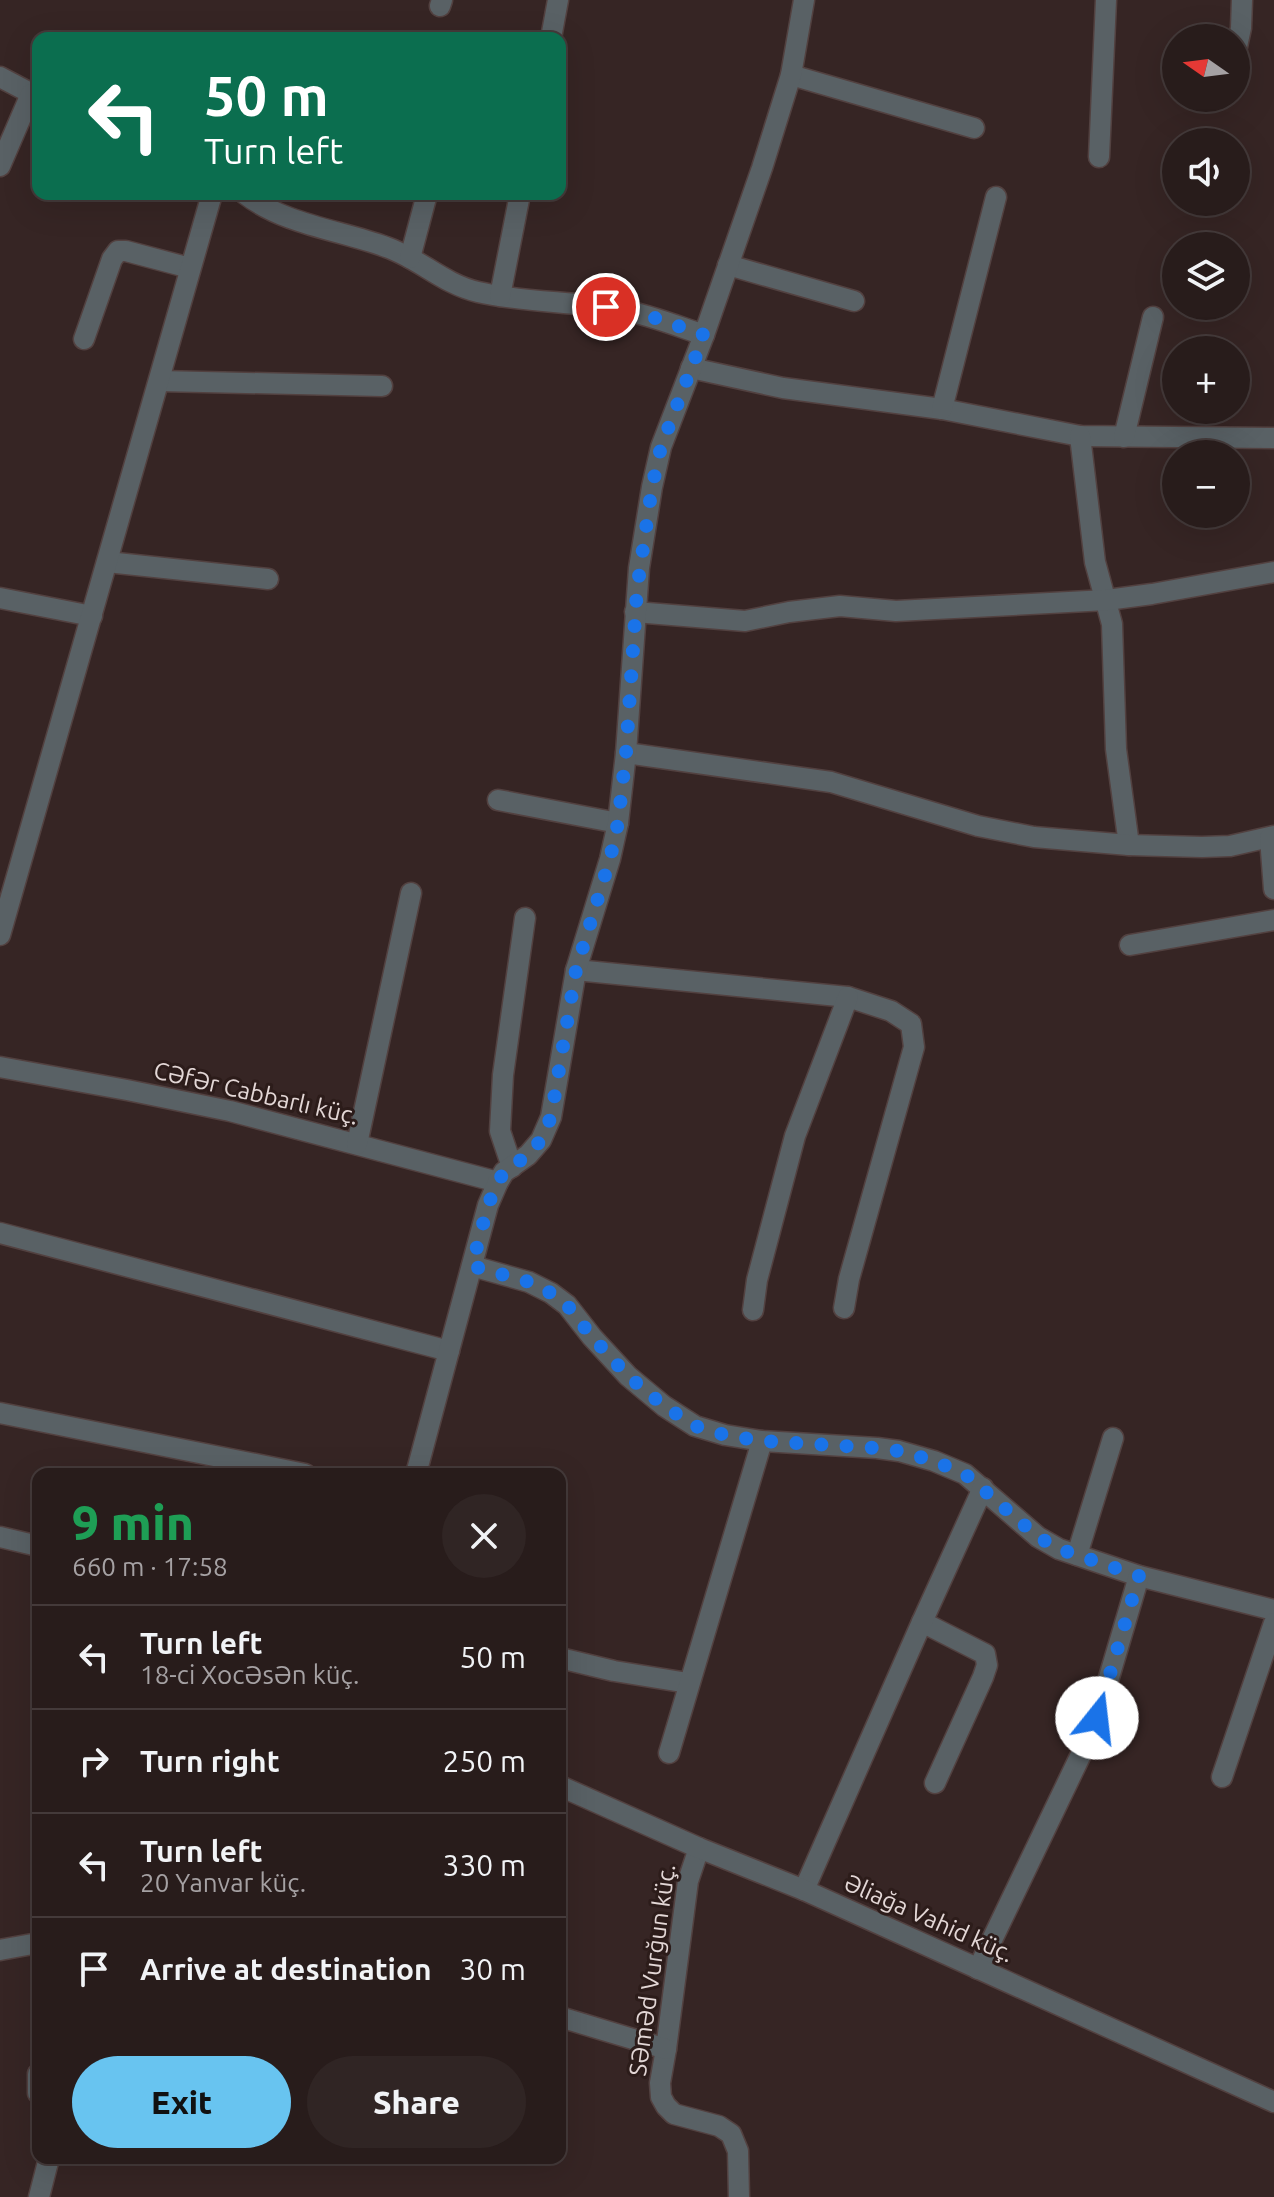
<!DOCTYPE html>
<meta charset="utf-8">
<style>
body{margin:0;font-family:Ubuntu,sans-serif;background:#302524;color:#f1f3f6;height:100vh;display:flex;flex-direction:column;font-size:30px;white-space:nowrap}
*{box-sizing:border-box;margin:0}
p{font-size:26px;color:#a5a1a3}
.icon{flex:none;width:44px;height:44px;fill:none;stroke:currentColor;stroke-width:2;stroke-linecap:round;stroke-linejoin:round}
.map{position:relative;flex:1;overflow:hidden}
.sheet{position:absolute;left:32px;top:1468px;width:534px;height:696px;display:flex;flex-direction:column;background:#281c1b;border-radius:16px;box-shadow:0 8px 32px #0002,0 0 0 2px #443a3a}
.sheet>*{flex:none}
.guide{position:absolute;left:32px;top:32px;width:534px;height:168px;border-radius:16px;box-shadow:0 8px 32px #0002,0 0 0 2px #443a3a;background:#0b6e4f;color:#fff;overflow:hidden}
.needle{width:52px;rotate:284deg}
.controls{position:absolute;left:1162px;top:24px;display:grid;gap:16px}
.controls a{display:grid;place-items:center;width:88px;height:88px;border-radius:50%;background:#281c1b;box-shadow:0 8px 32px #0002,0 0 0 2px #443a3a;font-size:40px}
.pin{position:absolute;display:grid;place-items:center;width:68px;height:68px;color:#fff;margin:-34px;border:4px solid #fff;border-radius:50%;box-shadow:0 2px 8px #0007}
.me{position:absolute;width:88px;margin:-44px;rotate:16deg;stroke-linejoin:round;filter:drop-shadow(0 0 6px #0008)}
.turn{display:flex;align-items:center;gap:28px;height:168px;padding:0 40px;font-size:36px}
.turn .icon{width:104px;height:104px;stroke-width:2.5}
.turn b{display:block;font-size:56px;line-height:68px}
.round{display:grid;place-items:center;flex:none;width:84px;height:84px;border-radius:42px;background:#302524}
.overview{display:flex;align-items:center;justify-content:space-between;height:136px;padding:0 40px}
h1{font-size:48px;font-weight:800;line-height:60px;color:#1e9e55}
.primary-button{display:flex;gap:16px;margin-top:auto;padding:16px 40px}
.primary-button a{flex:1;height:92px;border-radius:48px;background:#68c4f0;color:#111;font-size:32px;font-weight:800;line-height:92px;text-align:center}
.primary-button a+a{background:#302524;color:#f1f3f6}
ul{padding:0;list-style:none}
li{display:flex;align-items:center;gap:24px;height:104px;padding:0 40px;border-top:2px solid #443a3a}
li div{flex:1}
li b{display:block;font-size:30px}
li em{font-style:normal}
.map>svg:first-child{display:block}
.lines{fill:none;stroke-linecap:round;stroke-linejoin:round}
.minor-casing{stroke:#524140;stroke-width:23}
.tertiary-casing{stroke:#524140;stroke-width:23}
.minor{stroke:#596165;stroke-width:20}
.tertiary{stroke:#596165;stroke-width:20}
.route{stroke:#1a73e8;stroke-width:14;stroke-dasharray:0 25.2}
.labels{text-anchor:middle;dominant-baseline:central;stroke-width:6;stroke-linejoin:round;paint-order:stroke}
.street-label{font-size:24px;fill:#e3d7d6;stroke:#2c1c1a}
</style>
<div class="map">
<svg width="1274" height="2197" viewBox="0 0 1274 2197">
<rect width="100%" height="100%" fill="#362524"/>
<g class="lines">
<!-- minor casing -->
<g class="minor-casing">
<g id="minor">
<polyline points="440,6 442,0"/>
<polyline points="551,38 558,0"/>
<polyline points="1236,51 1241,28 1242,0"/>
<polyline points="791,75 974,128"/>
<polyline points="0,77 38,97"/>
<polyline points="1099,157 1106,0"/>
<polyline points="0,166 31,94"/>
<path d="M 245,194 C 285,225 340,230 386,247 C 419,258 443,284 478,292 C 525,303 575,301 623,310 C 650,315 677,326 704,335"/>
<polyline points="410,258 427,194"/>
<polyline points="728,265 854,301"/>
<polyline points="500,296 520,194"/>
<polyline points="84,339 112,259 118,251 126,251 190,268"/>
<polyline points="691,368 783,388 942,409 1080,436 1274,438"/>
<polyline points="160,381 382,386"/>
<polyline points="942,409 996,197"/>
<polyline points="1080,436 1095,562 1112,624 1116,749 1129,845"/>
<polyline points="1124,437 1153,317"/>
<polyline points="107,562 268,579"/>
<polyline points="0,598 92,616"/>
<polyline points="635,612 745,621 789,612 840,606 896,611 1107,600 1152,594 1274,572"/>
<polyline points="626,753 831,782 978,826 1034,837 1129,845 1202,847 1230,846 1274,836"/>
<polyline points="498,800 618,823"/>
<polyline points="1270,838 1274,889"/>
<polyline points="0,935 212,194"/>
<polyline points="1130,945 1274,920"/>
<polyline points="576,970 848,997 891,1011 911,1024 914,1047 849,1279 844,1308"/>
<polyline points="0,1067 127,1090 230,1111 498,1182"/>
<polyline points="357,1144 411,893"/>
<polyline points="512,1167 500,1131 503,1075 525,918"/>
<polyline points="0,1233 449,1351"/>
<polyline points="472,1266 529,1282 551,1293 567,1305 592,1337 628,1376 664,1406 695,1426 725,1435 762,1441 877,1448 899,1451 934,1461 965,1474 1038,1537 1059,1549 1139,1576 1274,1610"/>
<polyline points="753,1310 757,1280 795,1136 848,997"/>
<polyline points="0,1413 305,1474"/>
<polyline points="416,1474 488,1205 498,1182 504,1172 528,1155 541,1140 551,1117 576,970 610,859 618,823 626,753 639,568 652,487 661,447 704,335 762,168 791,75 804,0"/>
<polyline points="1077,1555 1113,1438"/>
<polyline points="922,1622 985,1654 987,1665 983,1677 935,1783"/>
<polyline points="560,1658 614,1671 688,1683"/>
<polyline points="669,1753 762,1441"/>
<polyline points="1222,1777 1274,1623"/>
<polyline points="699,1848 688,1881 666,2049 660,2083 661,2097 666,2106 674,2114 719,2126 731,2134 738,2151 739,2197"/>
<polyline points="804,1890 922,1622 983,1488"/>
<polyline points="0,1950 38,1943"/>
<polyline points="978,1969 1086,1744 1097,1718 1139,1576"/>
<polyline points="560,2017 666,2049"/>
<polyline points="38,2074 38,2093"/>
<polyline points="39,2197 49,2158"/>
</g>
</g>
<!-- tertiary casing -->
<g class="tertiary-casing">
<g id="tertiary">
<polyline points="0,1537 38,1546"/>
<polyline points="560,1786 699,1848 804,1890 1274,2102"/>
</g>
</g>
<!-- minor -->
<use href="#minor" class="minor"/>
<!-- tertiary -->
<use href="#tertiary" class="tertiary"/>
</g>
<g class="lines">
<!-- route -->
<polyline class="route" points="606,307 649,316 704,335 661,447 652,487 637,590 626,753 618,823 610,859 576,970 551,1117 541,1140 528,1155 504,1172 498,1182 488,1205 472,1266 529,1282 551,1293 567,1305 592,1337 628,1376 664,1406 695,1426 725,1435 762,1441 877,1448 899,1451 934,1461 965,1474 1038,1537 1059,1549 1139,1576 1097,1718"/>
</g>
<g class="labels">
<!-- street labels -->
<g class="street-label">
<text transform="translate(256 1093) rotate(13)">Cəfər Cabbarlı küç.</text>
<text transform="translate(929 1918) rotate(24)">Əliağa Vahid küç.</text>
<text transform="translate(652 1970) rotate(-82)">Səməd Vurğun küç.</text>
</g>
</g>
</svg>
<div class="controls">
<a><svg class="needle" viewBox="-14 -14 28 28"><path d="M0-13l5 13h-10z" fill="#e53935"/><path d="M0 13l5-13h-10z" fill="#a5a1a3"/></svg></a>
<a><svg class="icon" aria-label="sound" viewBox="0 0 24 24"><path d="M4 9h4l5-4v14l-5-4H4zM17 9q2 3 0 6"/></svg></a>
<a><svg class="icon" aria-label="layers" viewBox="0 0 24 24"><path d="M12 4l9 5-9 5-9-5zM3 14l9 5 9-5"/></svg></a>
<a>+</a>
<a>−</a>
</div>
<div class="pin" style="left:606px;top:307px;background:#d93025"><svg class="icon" aria-label="arrive" viewBox="0 0 24 24"><path d="M6 21V4h12l-3 4 3 4H6"/></svg></div>
<svg class="me" style="left:1097px;top:1718px" viewBox="-20 -20 40 40"><circle r="19" fill="#fff"/><path d="M0-13L10 11 0 6-10 11z" fill="#1a73e8"/></svg>
<div class="guide">
<div class="turn"><svg class="icon" aria-label="left" viewBox="0 0 24 24"><path d="M17 20v-9H6M10 6l-5 5 5 5"/></svg><div><b>50 m</b>Turn left</div></div>
</div>
<section class="sheet">
<div class="overview"><div><h1>9 min</h1><p>660 m · 17:58</p></div><a class="round"><svg class="icon" aria-label="close" viewBox="0 0 24 24"><path d="M6 6l12 12M18 6L6 18"/></svg></a></div>
<ul>
<li><svg class="icon" aria-label="left" viewBox="0 0 24 24"><path d="M17 20v-9H6M10 6l-5 5 5 5"/></svg><div><b>Turn left</b><p>18-ci Xocəsən küç.</p></div><em>50 m</em></li>
<li><svg class="icon" aria-label="right" viewBox="0 0 24 24"><path d="M7 20v-9h11M14 6l5 5-5 5"/></svg><div><b>Turn right</b></div><em>250 m</em></li>
<li><svg class="icon" aria-label="left" viewBox="0 0 24 24"><path d="M17 20v-9H6M10 6l-5 5 5 5"/></svg><div><b>Turn left</b><p>20 Yanvar küç.</p></div><em>330 m</em></li>
<li><svg class="icon" aria-label="arrive" viewBox="0 0 24 24"><path d="M6 21V4h12l-3 4 3 4H6"/></svg><div><b>Arrive at destination</b></div><em>30 m</em></li>
</ul>
<div class="primary-button"><a>Exit</a><a>Share</a></div>
</section>
</div>
